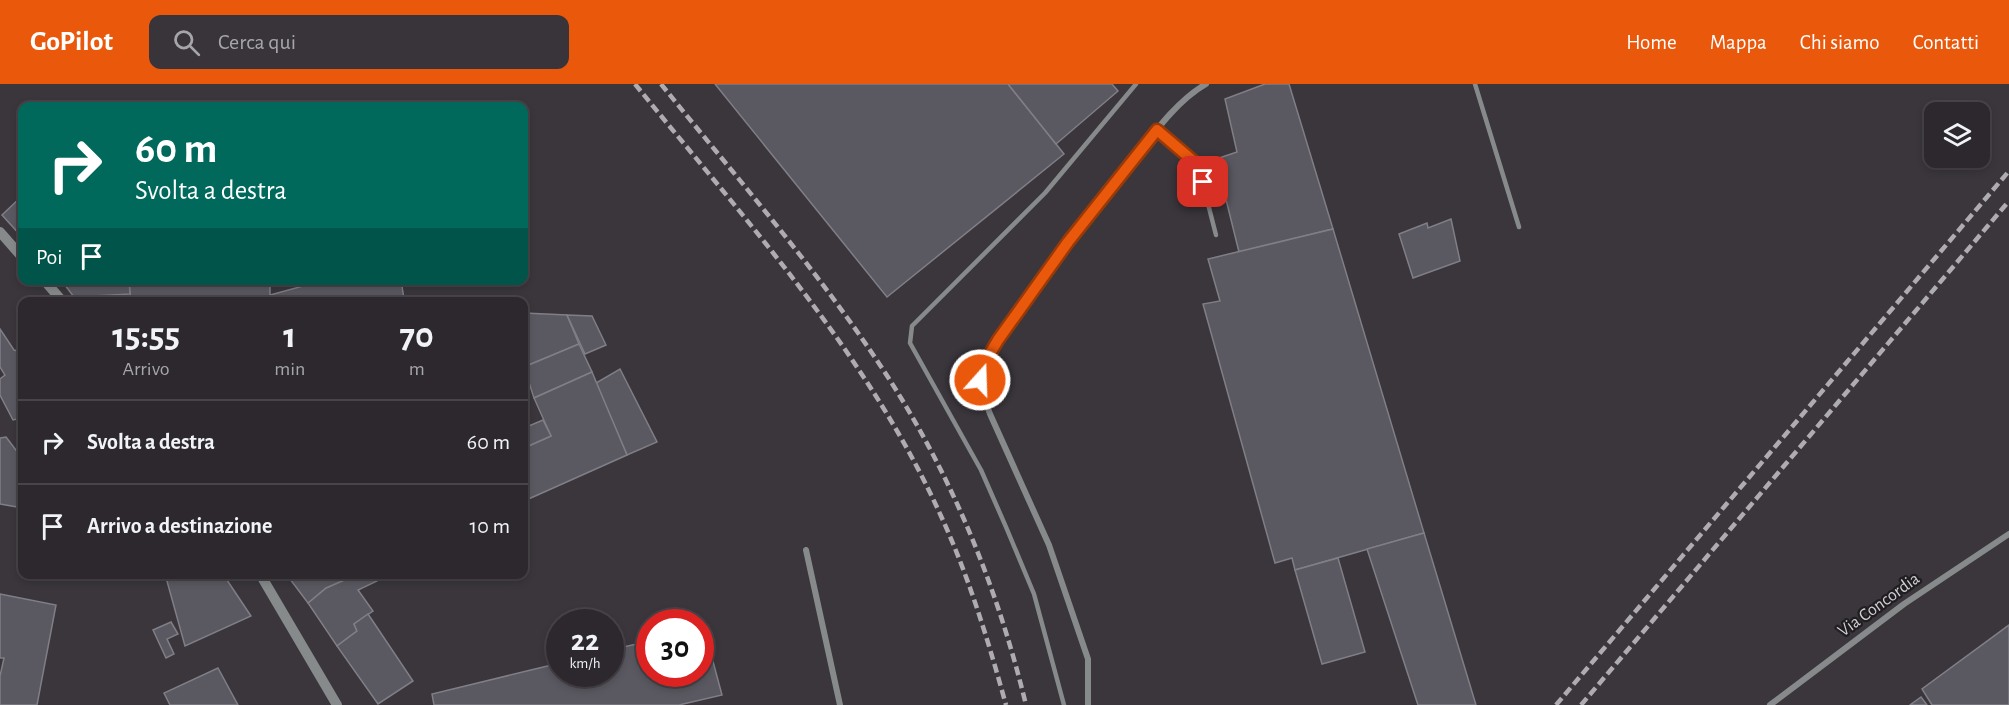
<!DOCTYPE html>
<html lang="it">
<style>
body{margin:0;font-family:"Alegreya Sans",sans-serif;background:#383439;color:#f1f3f6;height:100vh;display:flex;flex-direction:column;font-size:22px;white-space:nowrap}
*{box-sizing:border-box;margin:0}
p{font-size:20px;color:#a6a6aa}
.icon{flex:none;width:33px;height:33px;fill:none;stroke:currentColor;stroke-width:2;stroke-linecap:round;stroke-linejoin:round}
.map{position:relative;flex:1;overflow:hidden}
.details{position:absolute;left:18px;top:213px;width:510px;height:282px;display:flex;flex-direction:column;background:#2c282d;border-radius:12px;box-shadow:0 3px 9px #0003,0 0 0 2px #484449}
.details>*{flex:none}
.guide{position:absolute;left:18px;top:18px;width:510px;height:183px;border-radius:12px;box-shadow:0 3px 9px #0003,0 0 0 2px #484449;background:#00695c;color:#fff;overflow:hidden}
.buttons{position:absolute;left:1924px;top:18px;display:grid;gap:12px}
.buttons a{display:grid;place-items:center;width:66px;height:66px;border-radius:12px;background:#2c282d;box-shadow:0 3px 9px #0003,0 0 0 2px #484449;font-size:30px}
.speed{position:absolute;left:546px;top:525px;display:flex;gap:12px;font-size:30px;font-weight:700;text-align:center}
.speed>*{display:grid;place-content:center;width:78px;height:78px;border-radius:50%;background:#2c282d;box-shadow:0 3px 9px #0003,0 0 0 2px #484449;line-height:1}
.speed small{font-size:15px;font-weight:400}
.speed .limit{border:9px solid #d22;background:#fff;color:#111}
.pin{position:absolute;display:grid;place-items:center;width:51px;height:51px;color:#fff;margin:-26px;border-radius:12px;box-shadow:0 3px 9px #0006}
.me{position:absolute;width:66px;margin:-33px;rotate:20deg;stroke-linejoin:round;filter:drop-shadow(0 0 4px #0008)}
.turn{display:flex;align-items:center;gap:21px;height:126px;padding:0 18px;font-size:27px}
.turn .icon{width:78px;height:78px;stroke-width:2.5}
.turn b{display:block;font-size:42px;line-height:51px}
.then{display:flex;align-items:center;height:57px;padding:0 18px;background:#0003;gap:12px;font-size:22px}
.eta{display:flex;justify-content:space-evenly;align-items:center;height:102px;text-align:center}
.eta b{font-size:36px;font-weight:700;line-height:42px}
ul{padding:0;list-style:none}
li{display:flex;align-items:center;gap:18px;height:84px;padding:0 18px;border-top:2px solid #484449}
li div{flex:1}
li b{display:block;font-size:22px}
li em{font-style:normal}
header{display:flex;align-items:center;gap:36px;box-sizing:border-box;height:84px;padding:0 30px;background:#ea580c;color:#fff}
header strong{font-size:28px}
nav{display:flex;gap:33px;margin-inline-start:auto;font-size:21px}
.search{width:420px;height:54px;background:#383439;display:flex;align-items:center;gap:15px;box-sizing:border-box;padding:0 21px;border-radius:12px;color:#a6a6aa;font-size:22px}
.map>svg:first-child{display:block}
.building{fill:#5a5860;stroke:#807e86;stroke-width:1.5}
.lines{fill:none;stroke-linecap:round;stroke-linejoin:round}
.service{stroke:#868a8a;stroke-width:4.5}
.minor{stroke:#868a8a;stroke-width:6}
.tertiary{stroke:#868a8a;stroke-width:10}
.rail{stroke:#afacb1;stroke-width:4.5;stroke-dasharray:9 4.5;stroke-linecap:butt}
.route-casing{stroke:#983908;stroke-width:15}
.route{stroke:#ea580c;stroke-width:10}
.labels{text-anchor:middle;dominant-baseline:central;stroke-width:4.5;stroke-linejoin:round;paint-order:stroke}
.street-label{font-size:18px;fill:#d3d0d4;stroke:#201e21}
</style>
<header>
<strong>GoPilot</strong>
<div class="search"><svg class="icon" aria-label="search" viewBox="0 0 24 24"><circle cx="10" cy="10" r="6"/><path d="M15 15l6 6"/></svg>Cerca qui</div>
<nav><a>Home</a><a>Mappa</a><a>Chi siamo</a><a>Contatti</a></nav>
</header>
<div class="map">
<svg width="2009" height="621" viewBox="0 0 2009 621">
<rect width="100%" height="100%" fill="#3a363c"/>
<!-- building -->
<g class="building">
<polygon points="715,0 1008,0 1064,70 887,213"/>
<polygon points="1008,0 1112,0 1118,7 1056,60"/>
<polygon points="1265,0 1289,0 1333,145 1239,168 1216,75 1237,68 1225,15"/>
<polygon points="22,112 22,153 2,131"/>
<polygon points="1451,135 1460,177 1413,194 1399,150 1427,139 1428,144"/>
<polygon points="1333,145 1424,449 1295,486 1292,474 1275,479 1203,220 1220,217 1208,175"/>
<polygon points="61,196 129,196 130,210 74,213"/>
<polygon points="129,196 270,196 270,218 131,218"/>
<polygon points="325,196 401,196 404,215 270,218 270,211"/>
<polygon points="524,229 567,231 579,260 524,283"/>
<polygon points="567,231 592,232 606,261 585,270"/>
<polygon points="0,245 14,266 22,268 22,334 13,336 0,311 0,295 5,291 0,283"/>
<polygon points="579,260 592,288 534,314 524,283"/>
<polygon points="620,285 657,358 627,371 596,299"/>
<polygon points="592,288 627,371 524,417 524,364 551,352 534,314"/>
<polygon points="543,336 551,352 524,364 524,344"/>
<polygon points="6,353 22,374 22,431 17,423 0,420 0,354"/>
<polygon points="1424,449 1476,621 1418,621 1367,465"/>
<polygon points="1338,474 1365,568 1322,580 1295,486"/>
<polygon points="165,490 223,490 251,532 185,562"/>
<polygon points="358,490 373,490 377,497 358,506 373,527 354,540 357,547 337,562 308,519 326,504"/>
<polygon points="358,490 326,504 308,519 290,495 296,490"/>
<polygon points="0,510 56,521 37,621 0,621 0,592 4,574 0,574"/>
<polygon points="368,530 413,597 378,620 337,562 357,547 354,540"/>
<polygon points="171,538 178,550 167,555 174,570 166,574 153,546"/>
<polygon points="2009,541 2009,621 1932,621 1922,605"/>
<polygon points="704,544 722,611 679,621 434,621 432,610 560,579 560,590 610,590 610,566 650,557 650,590 700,590 700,545"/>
<polygon points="218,584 238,621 170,621 164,609"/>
<polygon points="1921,613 1927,621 1910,621"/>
</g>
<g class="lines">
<!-- service -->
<g class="service">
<polyline points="1475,0 1519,143"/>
<polyline points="1157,46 1198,81 1216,151"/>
<polyline points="1064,621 1034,510 1006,443 981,386 910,259 912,242 1045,109 1136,0"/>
</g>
<!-- minor -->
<g class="minor">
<polyline points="806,466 840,621"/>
<path d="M 1088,621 L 1088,575 L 1049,461 L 990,330 C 977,297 979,286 998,256 C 1041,196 1085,138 1130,80 C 1152,52 1175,18 1206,0"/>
<polyline points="1770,621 1904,520 2009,450"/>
</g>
<!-- tertiary -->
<g class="tertiary">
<polyline points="0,148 22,173"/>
<polyline points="44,196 63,218"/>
<polyline points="260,490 337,621"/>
</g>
<!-- rail -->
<g class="rail">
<path d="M 635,0 C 746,137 868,270 941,432 C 969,493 988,556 1006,621"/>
<path d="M 661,0 C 736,93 816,184 882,284 C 950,387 997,501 1026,621"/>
<polyline points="1556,621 2009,87"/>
<polyline points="1581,621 2009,117"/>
</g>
</g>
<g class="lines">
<!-- route casing -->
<g class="route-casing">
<polyline id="route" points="980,296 988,273 998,256 1068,158 1157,46 1198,81 1203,98"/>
</g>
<!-- route -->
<use href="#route" class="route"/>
</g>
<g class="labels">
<!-- street labels -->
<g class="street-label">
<text transform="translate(1879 521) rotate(-36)">Via Concordia</text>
</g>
</g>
</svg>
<div class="buttons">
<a><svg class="icon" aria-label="layers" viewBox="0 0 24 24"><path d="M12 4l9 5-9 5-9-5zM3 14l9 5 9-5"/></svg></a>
</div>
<div class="speed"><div>22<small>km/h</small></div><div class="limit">30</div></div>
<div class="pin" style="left:1203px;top:98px;background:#d93025"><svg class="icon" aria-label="arrive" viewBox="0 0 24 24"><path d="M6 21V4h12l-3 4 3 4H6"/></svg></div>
<svg class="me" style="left:980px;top:296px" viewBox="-20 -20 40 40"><circle r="17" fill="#ea580c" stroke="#fff" stroke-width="3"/><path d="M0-11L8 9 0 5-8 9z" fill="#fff"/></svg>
<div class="guide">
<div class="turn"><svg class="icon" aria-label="right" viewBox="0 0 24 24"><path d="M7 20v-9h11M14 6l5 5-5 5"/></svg><div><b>60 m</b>Svolta a destra</div></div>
<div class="then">Poi<svg class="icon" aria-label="arrive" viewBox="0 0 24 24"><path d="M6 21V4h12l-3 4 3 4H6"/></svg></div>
</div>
<section class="details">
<div class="eta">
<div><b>15:55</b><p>Arrivo</p></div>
<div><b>1</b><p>min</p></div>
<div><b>70</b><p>m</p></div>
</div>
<ul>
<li><svg class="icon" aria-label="right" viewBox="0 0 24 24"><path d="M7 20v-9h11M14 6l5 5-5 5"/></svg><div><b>Svolta a destra</b></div><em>60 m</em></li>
<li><svg class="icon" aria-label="arrive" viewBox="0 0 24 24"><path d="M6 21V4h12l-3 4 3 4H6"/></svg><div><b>Arrivo a destinazione</b></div><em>10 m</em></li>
</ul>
</section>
</div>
